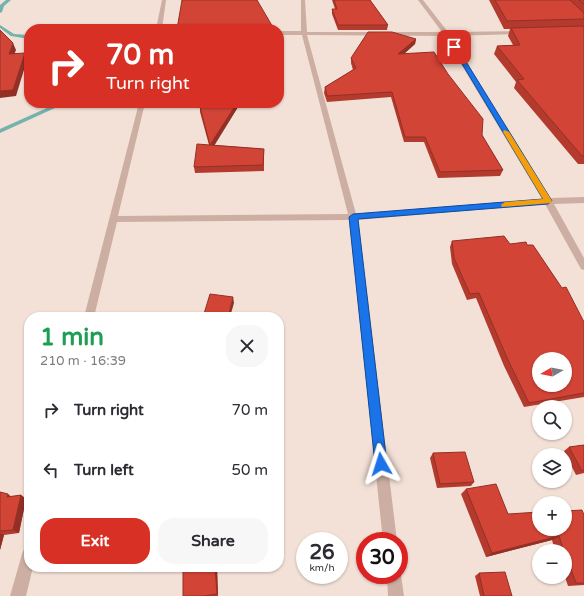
<!DOCTYPE html>
<meta charset="utf-8">
<style>
body{margin:0;font-family:"Varela Round",sans-serif;background:#f7f7f7;color:#2b2b33;height:100vh;display:flex;flex-direction:column;font-size:15px;white-space:nowrap}
*{box-sizing:border-box;margin:0}
p{font-size:13px;color:#7c7c81}
.icon{flex:none;width:22px;height:22px;fill:none;stroke:currentColor;stroke-width:2;stroke-linecap:round;stroke-linejoin:round}
.map{position:relative;flex:1;overflow:hidden}
.drawer{position:absolute;left:24px;top:312px;width:260px;height:260px;display:flex;flex-direction:column;background:#fff;border-radius:16px;box-shadow:0 1px 3px #0004}
.drawer>*{flex:none}
.guide{position:absolute;left:24px;top:24px;width:260px;height:84px;border-radius:16px;box-shadow:0 1px 3px #0004;background:#d93025;color:#fff;overflow:hidden}
.needle{width:26px;rotate:261deg}
.tools{position:absolute;left:532px;top:352px;display:grid;gap:8px}
.tools a{display:grid;place-items:center;width:40px;height:40px;border-radius:50%;background:#fff;box-shadow:0 1px 3px #0004;font-size:20px}
.speed{position:absolute;left:296px;top:532px;display:flex;gap:8px;font-size:20px;font-weight:700;text-align:center}
.speed>*{display:grid;place-content:center;width:52px;height:52px;border-radius:50%;background:#fff;box-shadow:0 1px 3px #0004;line-height:1}
.speed small{font-size:10px;font-weight:400}
.speed .limit{border:6px solid #d22;background:#fff;color:#111}
.pin{position:absolute;display:grid;place-items:center;width:34px;height:34px;color:#fff;margin:-17px;border-radius:8px;box-shadow:0 2px 6px #0006}
.me{position:absolute;width:44px;margin:-22px;rotate:354deg;stroke-linejoin:round;filter:drop-shadow(0 0 3px #0008)}
.turn{display:flex;align-items:center;gap:14px;height:84px;padding:0 16px;font-size:18px}
.turn .icon{width:52px;height:52px;stroke-width:2.5}
.turn b{display:block;font-size:28px;line-height:34px}
.round{display:grid;place-items:center;flex:none;width:42px;height:42px;border-radius:16px;background:#f7f7f7}
.head{display:flex;align-items:center;justify-content:space-between;height:68px;padding:0 16px}
h1{font-size:24px;font-weight:800;line-height:30px;color:#1e9e55}
.cta{display:flex;gap:8px;margin-top:auto;padding:8px 16px}
.cta a{flex:1;height:46px;border-radius:16px;background:#d93025;color:#fff;font-size:16px;font-weight:800;line-height:46px;text-align:center}
.cta a+a{background:#f7f7f7;color:#2b2b33}
ul{padding:0;list-style:none}
li{display:flex;align-items:center;gap:12px;height:60px;padding:0 16px}
li div{flex:1}
li b{display:block;font-size:15px}
li em{font-style:normal}
.map>svg:first-child{display:block}
.lines{fill:none;stroke-linecap:round;stroke-linejoin:round}
.stream{fill:#73b3ac;fill-rule:evenodd}
.minor{fill:#ccafa2;fill-rule:evenodd}
.wall{fill:#b53a2e}
.shaded-wall{fill:#933026}
.building{fill:#d24436;stroke:#933026;fill-rule:evenodd}
.route{fill:#1a73e8;stroke:#114b97}
.slow{fill:#f59e0b}
</style>
<div class="map">
<svg width="584" height="596" viewBox="0 0 584 596">
<rect width="100%" height="100%" fill="#f3e1d7"/>
<g class="lines">
<!-- stream -->
<g class="stream">
<polygon points="6,0 11,0 4,6 2,12 0,13 0,5"/>
<polygon points="0,25 14,34 29,35 29,39 11,36 0,28"/>
<polygon points="58,103 66,103 0,133 0,129"/>
</g>
<!-- minor -->
<g class="minor">
<polygon points="162,0 166,0 162,29 156,29"/>
<path d="M 301,0 L 305,0 L 307,32 L 442,32 L 418,0 L 423,0 L 448,32 L 525,31 L 525,33 L 523,34 L 450,36 L 550,198 L 584,197 L 584,203 L 554,204 L 584,258 L 584,270 L 581,269 L 545,204 L 358,220 L 397,541 L 383,541 L 349,220 L 117,222 L 94,317 L 84,317 L 139,103 L 145,103 L 118,216 L 348,214 L 302,35 L 279,35 L 279,31 L 301,31 ZM 307,35 L 444,36 L 542,199 L 356,214 Z"/>
<polygon points="29,547 29,567 33,567 26,596 10,596 22,554 24,549"/>
<polygon points="399,570 401,575 404,596 388,596 387,575 399,575"/>
</g>
</g>
<!-- wall -->
<g class="wall">
<polygon points="332,0 370,0 388,25 387,30 338,30 332,14 332,9 335,9"/>
<polygon points="489,0 584,0 584,164 578,164 514,88 516,82 494,54 497,46 513,45 508,36 510,29 504,29"/>
<polygon points="416,39 415,44 404,54 482,135 503,170 500,176 438,178 424,142 404,142 391,97 327,102 324,93 325,87 353,70 351,63 351,58"/>
<polygon points="200,107 238,107 214,145 264,149 264,171 195,173 194,167 209,145 200,112"/>
<polygon points="452,241 510,244 584,322 584,398 584,397 524,407 504,366 476,298 467,300 452,264 450,247"/>
<polygon points="584,445 584,473 576,475 564,451 569,447"/>
<polygon points="433,453 474,482 471,486 437,488 430,458"/>
<polygon points="466,489 508,514 584,515 584,585 568,586 565,577 565,551 555,551 552,540 486,557 461,494"/>
<polygon points="0,492 12,497 21,495 26,499 19,533 4,535 0,550"/>
<polygon points="42,567 71,567 47,571 42,568"/>
<polygon points="87,567 114,567 91,570"/>
<polygon points="183,567 217,567 218,596 183,596"/>
<polygon points="479,573 512,596 480,596 475,576"/>
</g>
<!-- shaded-wall -->
<g class="shaded-wall">
<polygon points="416,39 415,44 397,60 398,54"/>
<polygon points="13,43 16,50 12,60 9,54"/>
<polygon points="25,53 27,60 16,96 0,98 0,91"/>
<polygon points="237,103 238,103 238,107 211,151 210,145"/>
<polygon points="233,297 234,303 230,317 228,317"/>
<polygon points="8,494 13,498 7,497"/>
<polygon points="21,495 26,499 19,533 13,530"/>
<polygon points="0,533 4,535 0,550"/>
<polygon points="559,536 552,540 486,557 492,553"/>
<polygon points="215,567 217,567 218,596 217,594"/>
</g>
<!-- building -->
<g class="building">
<polygon points="182,0 257,0 274,29 177,29"/>
<polygon points="334,0 370,0 388,25 338,25 332,9 337,9"/>
<polygon points="495,0 570,0 584,13 584,19 507,21"/>
<polygon points="579,0 584,0 584,4"/>
<polygon points="584,26 584,156 582,156 517,80 524,79 497,46 520,45 511,28"/>
<polygon points="0,30 13,43 9,54 25,53 13,90 0,91"/>
<polygon points="368,32 392,32 416,39 398,54 434,52 448,74 483,119 482,135 503,170 440,172 425,137 405,137 392,92 327,96 325,87 356,68 351,58"/>
<polygon points="225,103 237,103 210,145 264,149 263,165 194,167 197,144 210,145 200,107"/>
<path d="M 504,236 L 510,244 L 526,242 L 527,245 L 533,245 L 562,288 L 566,287 L 584,322 L 584,393 L 529,403 L 508,360 L 479,293 L 470,294 L 454,258 L 452,241 ZM 539,359 L 565,359 L 565,385 L 539,385 Z"/>
<polygon points="210,294 233,297 228,317 203,317"/>
<polygon points="584,445 584,470 582,471 569,447"/>
<polygon points="465,452 474,482 440,484 433,453"/>
<polygon points="496,484 508,514 539,512 539,529 565,529 565,511 582,510 584,515 584,583 576,583 565,553 565,551 564,551 559,536 492,553 466,489"/>
<polygon points="0,492 8,494 7,497 21,495 13,530 0,531"/>
<polygon points="183,567 215,567 217,594 204,596 183,596"/>
<polygon points="505,572 512,596 484,596 479,573"/>
</g>
<!-- route -->
<polygon class="route" points="452,46 457,47 552,201 548,204 358,219 387,464 385,468 381,470 377,468 375,464 349,217 353,214 543,199 452,47"/>
<!-- slow -->
<polygon class="slow" points="504,130 509,132 552,201 551,203 502,207 501,205 505,202 543,199 503,132"/>
</svg>
<div class="tools">
<a><svg class="needle" viewBox="-14 -14 28 28"><path d="M0-13l5 13h-10z" fill="#e53935"/><path d="M0 13l5-13h-10z" fill="#7c7c81"/></svg></a>
<a><svg class="icon" aria-label="search" viewBox="0 0 24 24"><circle cx="10" cy="10" r="6"/><path d="M15 15l6 6"/></svg></a>
<a><svg class="icon" aria-label="layers" viewBox="0 0 24 24"><path d="M12 4l9 5-9 5-9-5zM3 14l9 5 9-5"/></svg></a>
<a>+</a>
<a>−</a>
</div>
<div class="speed"><div>26<small>km/h</small></div><div class="limit">30</div></div>
<div class="pin" style="left:454px;top:47px;background:#d93025"><svg class="icon" aria-label="arrive" viewBox="0 0 24 24"><path d="M6 21V4h12l-3 4 3 4H6"/></svg></div>
<svg class="me" style="left:381px;top:464px" viewBox="-20 -20 40 40"><path d="M0-17L14 15 0 8-14 15z" fill="#1a73e8" stroke="#fff" stroke-width="4"/></svg>
<div class="guide">
<div class="turn"><svg class="icon" aria-label="right" viewBox="0 0 24 24"><path d="M7 20v-9h11M14 6l5 5-5 5"/></svg><div><b>70 m</b>Turn right</div></div>
</div>
<section class="drawer">
<div class="head"><div><h1>1 min</h1><p>210 m · 16:39</p></div><a class="round"><svg class="icon" aria-label="close" viewBox="0 0 24 24"><path d="M6 6l12 12M18 6L6 18"/></svg></a></div>
<ul>
<li><svg class="icon" aria-label="right" viewBox="0 0 24 24"><path d="M7 20v-9h11M14 6l5 5-5 5"/></svg><div><b>Turn right</b></div><em>70 m</em></li>
<li><svg class="icon" aria-label="left" viewBox="0 0 24 24"><path d="M17 20v-9H6M10 6l-5 5 5 5"/></svg><div><b>Turn left</b></div><em>50 m</em></li>
</ul>
<div class="cta"><a>Exit</a><a>Share</a></div>
</section>
</div>
